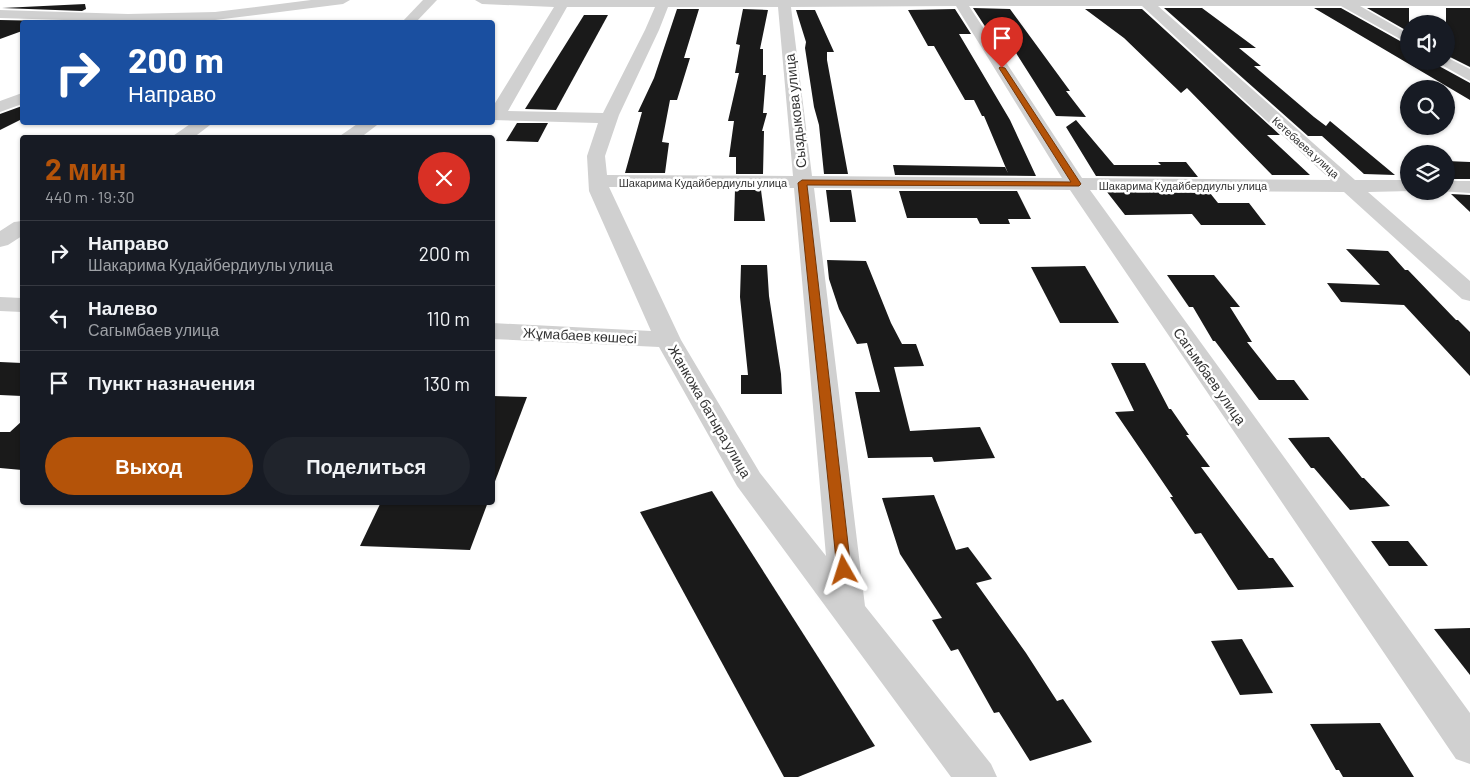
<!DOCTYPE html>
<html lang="ru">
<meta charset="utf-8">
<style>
body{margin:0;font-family:Barlow,sans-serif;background:#20242c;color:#f1f3f6;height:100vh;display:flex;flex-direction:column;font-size:19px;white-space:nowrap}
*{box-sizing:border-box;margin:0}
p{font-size:16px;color:#9ea1a6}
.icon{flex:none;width:28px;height:28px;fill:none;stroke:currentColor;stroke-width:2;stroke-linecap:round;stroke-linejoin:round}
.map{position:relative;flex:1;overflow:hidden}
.sheet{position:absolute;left:20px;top:135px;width:475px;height:370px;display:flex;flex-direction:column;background:#171b24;border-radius:5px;box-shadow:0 1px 4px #0004}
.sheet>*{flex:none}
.guide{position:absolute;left:20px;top:20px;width:475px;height:105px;border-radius:5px;box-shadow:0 1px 4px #0004;background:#1a4fa0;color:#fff;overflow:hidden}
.tools{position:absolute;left:1400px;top:15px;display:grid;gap:10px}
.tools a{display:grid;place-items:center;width:55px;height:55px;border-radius:50%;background:#171b24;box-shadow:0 1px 4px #0004;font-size:25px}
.pin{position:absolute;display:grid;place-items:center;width:42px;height:42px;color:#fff;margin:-51px -21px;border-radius:50% 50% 50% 0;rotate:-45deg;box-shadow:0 0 5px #0007}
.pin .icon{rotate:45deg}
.me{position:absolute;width:55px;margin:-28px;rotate:354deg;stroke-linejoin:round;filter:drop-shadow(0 0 4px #0008)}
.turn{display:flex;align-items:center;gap:18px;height:105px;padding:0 25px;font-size:22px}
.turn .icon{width:65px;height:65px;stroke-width:2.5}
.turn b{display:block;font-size:35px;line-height:42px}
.round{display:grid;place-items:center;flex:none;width:52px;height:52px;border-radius:26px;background:#20242c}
.summary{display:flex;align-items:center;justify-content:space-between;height:85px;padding:0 25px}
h1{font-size:30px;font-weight:700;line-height:38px;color:#b45309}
.cta{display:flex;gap:10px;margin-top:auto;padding:10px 25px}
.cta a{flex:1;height:58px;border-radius:30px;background:#b45309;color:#fff;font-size:20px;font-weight:700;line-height:58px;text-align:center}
.cta a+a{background:#20242c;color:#f1f3f6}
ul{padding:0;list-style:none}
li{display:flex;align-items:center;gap:15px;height:65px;padding:0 25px;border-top:1px solid #363941}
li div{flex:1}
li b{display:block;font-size:19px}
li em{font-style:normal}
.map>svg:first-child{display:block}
.building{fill:#1a1a1a}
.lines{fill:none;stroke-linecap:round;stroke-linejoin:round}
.minor{fill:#d0d0d0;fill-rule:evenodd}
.route{fill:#b45309;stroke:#753606}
.labels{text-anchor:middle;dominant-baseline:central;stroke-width:5;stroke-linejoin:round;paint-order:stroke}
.far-street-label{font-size:11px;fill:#333;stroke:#fff}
.street-label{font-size:14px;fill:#333;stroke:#fff}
</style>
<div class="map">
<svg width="1470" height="777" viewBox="0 0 1470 777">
<rect width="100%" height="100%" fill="#fff"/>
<!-- building -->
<g class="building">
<polygon points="85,4 86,9 82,11 2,8"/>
<polygon points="973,8 1010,9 1070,91 1066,91 1086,117 1056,116 1004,34 990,34"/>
<polygon points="1164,8 1202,8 1256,48 1239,48 1261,66 1254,66 1314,117 1326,126 1330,121 1395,175 1364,174 1322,136 1308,136"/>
<polygon points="1314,8 1341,8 1409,46 1409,61 1436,61 1439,66 1470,83 1470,100"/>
<polygon points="1367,8 1409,8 1409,32"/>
<polygon points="1446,8 1470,8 1470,67 1446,55"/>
<polygon points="677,9 699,9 684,58 690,58 677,100 670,100 662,142 669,143 665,173 625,173 642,112 638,112 654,78"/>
<polygon points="743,9 768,10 760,49 763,49 763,75 766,75 763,113 767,113 762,131 764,131 763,174 736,174 736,157 729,157 734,121 728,121 739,73 735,73 740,45 736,44"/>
<polygon points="955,9 971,34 959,34 1010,120 1036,176 895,175 893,165 1005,167 1008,173 984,116 982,116 974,100 965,100 934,46 928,46 908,10"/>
<polygon points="1085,9 1142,9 1280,135 1267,135 1310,175 1272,175 1187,88 1181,93 1124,38"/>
<polygon points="796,10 815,10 834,52 827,52 827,60 848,174 824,174 819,125 814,107 805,48 806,42"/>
<polygon points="584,15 608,15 556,110 525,109"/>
<polygon points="0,20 51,21 22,22 22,31 0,39"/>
<polygon points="22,106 22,119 0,130 0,114"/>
<polygon points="1076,120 1114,165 1161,165 1158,162 1186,162 1198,177 1096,176 1066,127"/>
<polygon points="517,123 548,123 538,142 506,141"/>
<polygon points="1446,161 1470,162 1470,179 1446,179"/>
<polygon points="735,190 761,190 765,221 734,221"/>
<polygon points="826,190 851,190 856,222 830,222"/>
<polygon points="899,191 1017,191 1031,219 1008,219 1010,224 980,224 977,218 907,218"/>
<polygon points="1107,192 1210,193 1218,203 1249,203 1266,225 1201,225 1192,214 1125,215"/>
<polygon points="1451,194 1470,195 1470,212"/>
<polygon points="1346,249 1388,251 1405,270 1408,270 1456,320 1458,320 1470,332 1470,376 1404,305 1341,302 1327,283 1380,285"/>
<polygon points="827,260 866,261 891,323 902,344 916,344 924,366 894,367 910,431 980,427 995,458 934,462 932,457 868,458 855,392 880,392 867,343 857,344 839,309 829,279"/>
<polygon points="741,265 767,265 769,296 781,374 782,394 741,394 741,375 748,375 740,297"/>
<polygon points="1085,266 1119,323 1060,323 1031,267"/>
<polygon points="1167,275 1214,275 1240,307 1230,307 1252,342 1247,342 1277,380 1294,380 1309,400 1259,400 1215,341 1213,341 1193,307 1189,307"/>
<polygon points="0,362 22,363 22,396 0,395"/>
<polygon points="1111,363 1145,363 1169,409 1171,409 1189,435 1186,435 1210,467 1201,467 1269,558 1273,558 1294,587 1238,590 1201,533 1195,534 1170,497 1173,497 1115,412 1134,411"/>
<polygon points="492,396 527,397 494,484 492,484"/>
<polygon points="22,421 22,470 0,468 0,432 10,432"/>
<polygon points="1329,437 1362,478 1364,478 1390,506 1350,510 1314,468 1311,468 1288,438"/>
<polygon points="712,491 875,746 798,777 784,777 640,512"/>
<polygon points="934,495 956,550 968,547 992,579 976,583 1026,653 1057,701 1063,699 1092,742 1030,761 999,712 994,713 958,649 951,651 932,620 942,618 900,554 882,498"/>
<polygon points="381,502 488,502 470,550 360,546"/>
<polygon points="1371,541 1408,541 1428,566 1389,566"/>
<polygon points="1470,628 1470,675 1434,629"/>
<polygon points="1242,639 1273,693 1240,695 1211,641"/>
<polygon points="1380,723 1414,777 1343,777 1339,770 1336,770 1310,724"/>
</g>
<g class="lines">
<!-- minor -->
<g class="minor">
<polygon points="311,0 350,0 343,4 215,20 128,22 0,18 0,10 128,14 215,12"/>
<polygon points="423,0 437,0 416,22 402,22"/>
<path d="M 475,0 L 1470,0 L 1470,6 L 1360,6 L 1409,34 L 1409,44 L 1341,6 L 1158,6 L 1355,180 L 1409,180 L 1409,191 L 1412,191 L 1368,192 L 1470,281 L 1470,301 L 1462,299 L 1344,192 L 1090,190 L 1470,713 L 1470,764 L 1456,759 L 1070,190 L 814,188 L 865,606 L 991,764 L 997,777 L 951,777 L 737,486 L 659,347 L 492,339 L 492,323 L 651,331 L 589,191 L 587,156 L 598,123 L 492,120 L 492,108 L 554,7 L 482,4 ZM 956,6 L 1062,178 L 812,176 L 791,7 ZM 969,6 L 1142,6 L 1331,180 L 1082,178 ZM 567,7 L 655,7 L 645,30 L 603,113 L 508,111 ZM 668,7 L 778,7 L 793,176 L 607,175 L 605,156 L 619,115 L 659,30 ZM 609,187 L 794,188 L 826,556 L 760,473 L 681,340 Z"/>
<polygon points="1446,57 1470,69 1470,81 1440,64 1438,61 1446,61"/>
<polygon points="22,93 22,104 0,112 0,101"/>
<polygon points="193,122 214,122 193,138 170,138"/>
<polygon points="360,122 381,122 360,138 337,138"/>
<polygon points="1446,181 1470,181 1470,193 1439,191 1446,191"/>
<polygon points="22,221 22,236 8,245 0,247 0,231 14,222"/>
<polygon points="0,297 22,298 22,312 0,311"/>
</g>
</g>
<!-- route -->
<polygon class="route" points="1000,67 1005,68 1081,184 1079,186 807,185 851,570 849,574 844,575 839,574 837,570 798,183 802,180 1071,182 999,68"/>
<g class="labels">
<!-- far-street labels -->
<g class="far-street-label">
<text transform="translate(1306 147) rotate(42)">Кетебаева улица</text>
<text x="703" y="182">Шакарима Кудайбердиулы улица</text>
<text x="1183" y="185">Шакарима Кудайбердиулы улица</text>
</g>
<!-- street labels -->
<g class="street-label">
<text transform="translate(795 111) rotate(-96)">Сыздыкова улица</text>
<text transform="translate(580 335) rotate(3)">Жұмабаев көшесі</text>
<text transform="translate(1210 376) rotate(55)">Сагымбаев улица</text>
<text transform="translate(710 411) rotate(60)">Жанкожа батыра улица</text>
</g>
</g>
</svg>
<div class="tools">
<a><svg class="icon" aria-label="sound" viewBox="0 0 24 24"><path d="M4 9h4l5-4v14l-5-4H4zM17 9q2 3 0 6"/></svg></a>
<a><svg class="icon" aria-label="search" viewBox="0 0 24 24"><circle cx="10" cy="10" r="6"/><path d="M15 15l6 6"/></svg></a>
<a><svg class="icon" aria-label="layers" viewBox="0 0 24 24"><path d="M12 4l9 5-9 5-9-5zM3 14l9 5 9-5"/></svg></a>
</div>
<div class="pin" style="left:1002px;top:68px;background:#d93025"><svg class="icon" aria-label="arrive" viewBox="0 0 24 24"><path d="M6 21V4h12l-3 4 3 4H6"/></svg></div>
<svg class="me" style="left:844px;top:570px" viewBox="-20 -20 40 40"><path d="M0-17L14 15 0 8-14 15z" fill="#b45309" stroke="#fff" stroke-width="4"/></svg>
<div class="guide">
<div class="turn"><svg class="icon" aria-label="right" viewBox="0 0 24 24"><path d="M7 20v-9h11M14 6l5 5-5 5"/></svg><div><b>200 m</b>Направо</div></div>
</div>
<section class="sheet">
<div class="summary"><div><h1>2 мин</h1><p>440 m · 19:30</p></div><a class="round" style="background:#d93025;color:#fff"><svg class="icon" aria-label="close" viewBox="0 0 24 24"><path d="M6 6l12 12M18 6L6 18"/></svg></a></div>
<ul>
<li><svg class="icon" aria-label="right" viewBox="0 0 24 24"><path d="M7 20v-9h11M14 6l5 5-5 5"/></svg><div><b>Направо</b><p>Шакарима Кудайбердиулы улица</p></div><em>200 m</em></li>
<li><svg class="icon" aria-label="left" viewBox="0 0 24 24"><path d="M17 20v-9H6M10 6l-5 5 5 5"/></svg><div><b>Налево</b><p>Сагымбаев улица</p></div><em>110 m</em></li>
<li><svg class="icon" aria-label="arrive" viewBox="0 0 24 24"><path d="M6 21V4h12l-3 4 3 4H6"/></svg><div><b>Пункт назначения</b></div><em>130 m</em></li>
</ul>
<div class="cta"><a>Выход</a><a>Поделиться</a></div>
</section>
</div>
